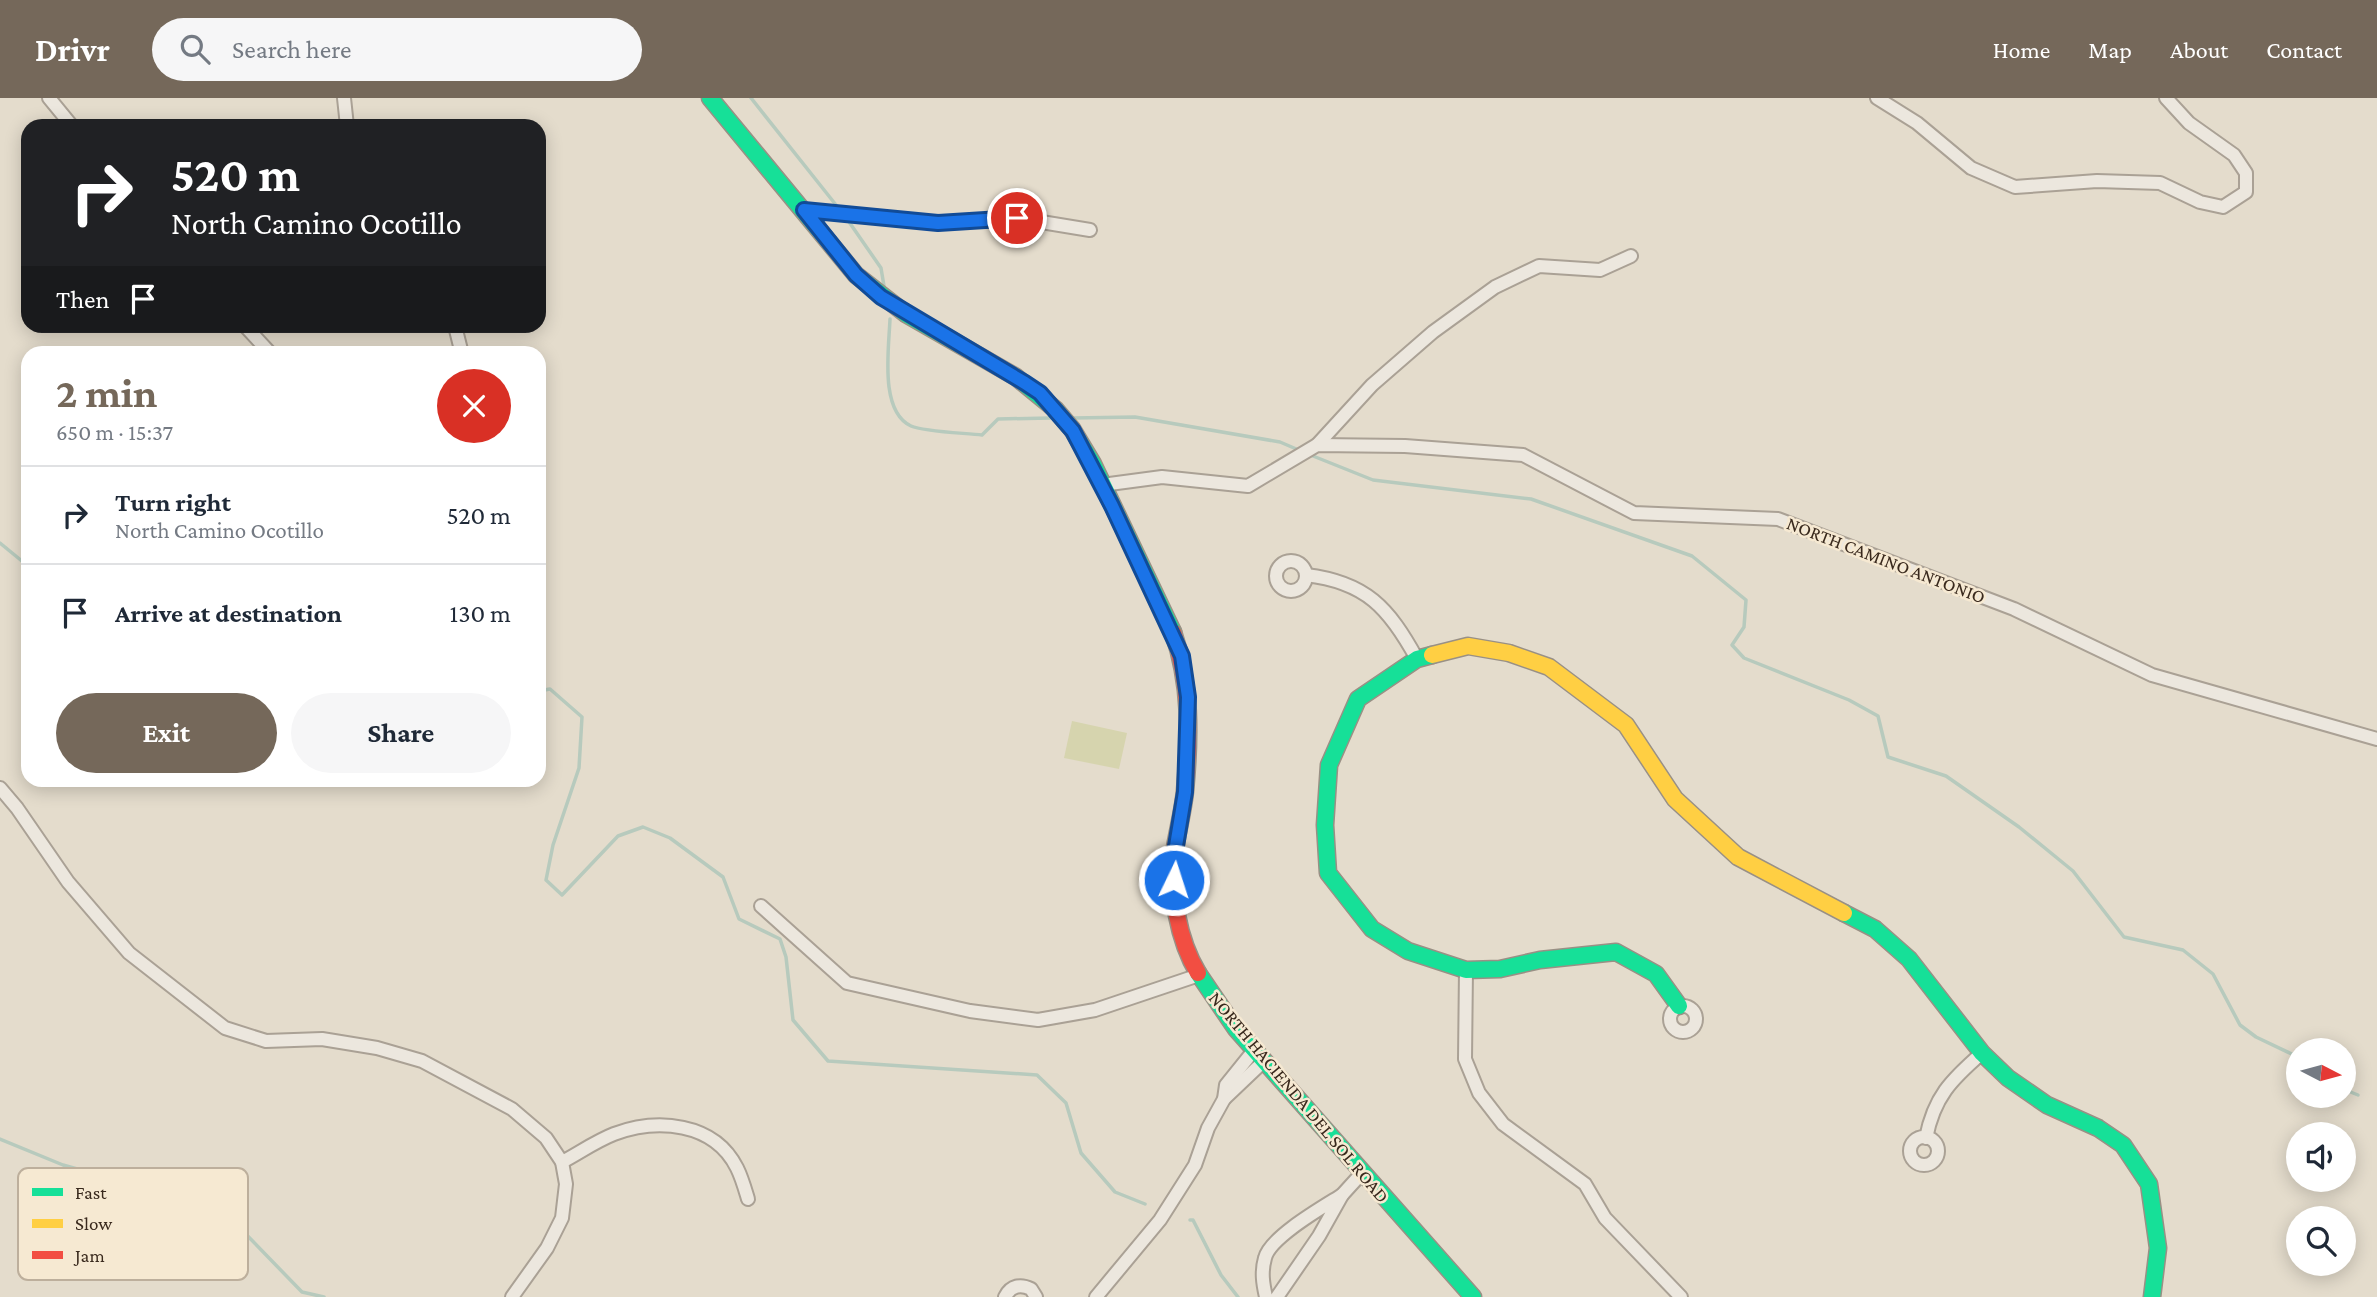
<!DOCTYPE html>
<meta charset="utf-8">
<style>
body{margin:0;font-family:"Crimson Pro",serif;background:#f6f6f7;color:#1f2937;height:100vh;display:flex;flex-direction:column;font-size:26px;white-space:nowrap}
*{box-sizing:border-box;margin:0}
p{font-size:23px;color:#747a83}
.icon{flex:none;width:38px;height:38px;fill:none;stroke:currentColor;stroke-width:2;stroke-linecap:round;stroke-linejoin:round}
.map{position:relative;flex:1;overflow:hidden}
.panel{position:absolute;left:21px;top:248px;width:525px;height:441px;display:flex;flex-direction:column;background:#fff;border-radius:21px;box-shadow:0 4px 18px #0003}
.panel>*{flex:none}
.top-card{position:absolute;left:21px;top:21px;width:525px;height:214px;border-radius:21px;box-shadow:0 4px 18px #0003;background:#202124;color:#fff;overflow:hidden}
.needle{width:46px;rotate:96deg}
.tools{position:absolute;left:2286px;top:940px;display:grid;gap:14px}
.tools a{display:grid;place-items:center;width:70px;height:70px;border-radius:50%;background:#fff;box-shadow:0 4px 18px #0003;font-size:35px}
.pin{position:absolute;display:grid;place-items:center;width:60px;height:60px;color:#fff;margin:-30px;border:4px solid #fff;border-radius:50%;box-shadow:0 2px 7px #0007}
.me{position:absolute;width:77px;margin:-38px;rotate:4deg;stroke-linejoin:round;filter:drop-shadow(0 0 5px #0008)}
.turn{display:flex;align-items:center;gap:24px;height:147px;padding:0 35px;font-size:32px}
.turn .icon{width:91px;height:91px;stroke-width:2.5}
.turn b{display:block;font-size:49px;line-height:60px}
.then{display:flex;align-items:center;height:66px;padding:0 35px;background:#0003;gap:14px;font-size:26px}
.round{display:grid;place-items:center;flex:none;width:74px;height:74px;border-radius:37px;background:#f6f6f7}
.headline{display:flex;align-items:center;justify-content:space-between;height:119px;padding:0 35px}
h1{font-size:42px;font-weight:700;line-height:52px;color:#75685a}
.cta{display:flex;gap:14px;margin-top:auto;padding:14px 35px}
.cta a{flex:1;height:80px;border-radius:42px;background:#75685a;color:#fff;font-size:28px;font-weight:700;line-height:80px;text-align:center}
.cta a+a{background:#f6f6f7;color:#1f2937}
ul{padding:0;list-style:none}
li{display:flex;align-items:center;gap:21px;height:98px;padding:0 35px;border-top:2px solid #e0e1e3}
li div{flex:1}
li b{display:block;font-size:26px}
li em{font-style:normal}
header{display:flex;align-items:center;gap:42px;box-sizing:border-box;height:98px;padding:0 35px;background:#75685a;color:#fff}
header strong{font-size:33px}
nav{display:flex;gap:38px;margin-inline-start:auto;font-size:24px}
.search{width:490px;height:63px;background:#f6f6f7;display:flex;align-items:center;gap:18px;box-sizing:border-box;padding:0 24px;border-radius:38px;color:#747a83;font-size:26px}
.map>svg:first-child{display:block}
.green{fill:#d6d4ae}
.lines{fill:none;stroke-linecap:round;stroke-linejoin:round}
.stream{stroke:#b7cabd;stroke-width:3.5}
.street-casing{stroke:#aaa195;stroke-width:16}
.fast-casing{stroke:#999085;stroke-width:19}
.slow-casing{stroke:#999085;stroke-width:19}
.jam-casing{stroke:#999085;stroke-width:19}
.street{stroke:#ece7de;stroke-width:12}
.fast{stroke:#16e098;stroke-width:16}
.slow{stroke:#ffcf43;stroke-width:16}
.jam{stroke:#f24e42;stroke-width:16}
.route-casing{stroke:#114b97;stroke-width:18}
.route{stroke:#1a73e8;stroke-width:12}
.labels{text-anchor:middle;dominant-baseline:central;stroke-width:5;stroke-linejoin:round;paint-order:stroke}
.street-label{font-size:19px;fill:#39291d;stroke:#f6e9d2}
.key{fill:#f6e9d2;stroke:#bdaf9c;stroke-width:2}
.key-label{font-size:19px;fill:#39291d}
</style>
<header>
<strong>Drivr</strong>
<div class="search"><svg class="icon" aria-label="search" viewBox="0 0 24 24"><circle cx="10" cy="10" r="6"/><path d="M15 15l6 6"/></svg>Search here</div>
<nav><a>Home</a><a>Map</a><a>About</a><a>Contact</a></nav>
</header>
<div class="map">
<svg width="2377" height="1199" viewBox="0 0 2377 1199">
<rect width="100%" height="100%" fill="#e4dccc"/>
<!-- green -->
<polygon class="green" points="1072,623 1127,635 1119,671 1064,660"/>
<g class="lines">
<!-- stream -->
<g class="stream">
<polyline points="751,0 840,112"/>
<polyline points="847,121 881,170 884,188"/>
<path d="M 890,221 C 889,250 879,313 911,328 C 924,334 966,335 982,337 L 998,321 L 1050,320"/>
<polyline points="1073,320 1135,319 1280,344 1301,353"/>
<polyline points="1308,356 1373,382 1531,401 1692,458 1746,502 1744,529 1732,547 1744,560 1849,602 1878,618 1888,659 1946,678 2019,729 2073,773 2124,839 2183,852 2213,876 2240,927 2256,939 2298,959"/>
<polyline points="0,445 28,468"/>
<polyline points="539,593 550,591 582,619 579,670 553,747 546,782 562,797 618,738 643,729 670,740 723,779 739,821 780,841 786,859 793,922 828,963 1037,977 1066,1005 1081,1055 1115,1094 1145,1106"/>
<polyline points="2343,991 2358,997"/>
<polyline points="0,1041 63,1067 212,1109 236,1126 302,1194 324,1199"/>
<polyline points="1190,1122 1193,1122 1221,1177 1238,1199"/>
</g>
<!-- street casing -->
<g class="street-casing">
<g id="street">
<polyline points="49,0 72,28"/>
<polyline points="344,0 347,28"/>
<polyline points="1877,0 1917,25 1971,70 2015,89 2097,83 2160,85 2200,104 2223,109 2246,94 2246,75 2234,57 2189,25 2166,0"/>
<polyline points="804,112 938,125 1017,120 1090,132"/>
<polyline points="245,228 271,256"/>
<polyline points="455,228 462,256"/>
<polyline points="1317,347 1372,287 1433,234 1495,189 1539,168 1600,172 1631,158"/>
<polyline points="1102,387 1162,379 1248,388 1317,347 1405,348 1523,357 1634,415 1778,421 2014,511 2152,577 2377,641"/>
<circle cx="1291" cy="478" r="15"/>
<path d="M 1306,477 C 1366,484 1389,510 1417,561"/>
<polyline points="0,690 17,710 68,784 129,855 225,930 266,943 322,941 377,950 422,963 512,1011 546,1040 562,1064 566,1086 562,1120 547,1150 512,1199"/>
<polyline points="761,808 847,885 970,913 1038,922 1095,912 1199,877"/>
<polyline points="1466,872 1465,961 1479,995 1503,1026 1585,1086 1605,1120 1681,1199"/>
<circle cx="1683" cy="921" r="13"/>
<polyline points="1224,1001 1264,963"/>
<circle cx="1924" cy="1053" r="14"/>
<path d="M 1926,1040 C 1934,999 1951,982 1982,955"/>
<path d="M 562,1064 C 579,1055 596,1043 614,1036 C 657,1020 714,1024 737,1070 C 742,1080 745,1091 748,1101"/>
<polyline points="1342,1097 1362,1075"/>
<path d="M 1005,1199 C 1011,1187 1021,1186 1031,1191 L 1036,1199"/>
<polyline points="1096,1199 1160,1122 1195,1067 1208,1030 1224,1001 1226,987 1255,951"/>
<path d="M 1266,1199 C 1263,1186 1261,1174 1265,1160 C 1270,1139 1323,1109 1342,1097 L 1319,1138 L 1277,1199"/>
</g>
</g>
<!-- fast casing -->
<g class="fast-casing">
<g id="fast">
<polyline points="710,0 856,177 906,216 1016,279 1055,311 1072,331 1093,366 1173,534"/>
<polyline points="1432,557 1417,561 1358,601 1329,667 1325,727 1328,775 1372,831 1408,853 1466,872 1500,871 1540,862 1616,854 1656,876 1679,908"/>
<polyline points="1844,815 1875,831 1909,861 1982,955 2008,980 2047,1007 2098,1030 2123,1047 2149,1086 2158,1150 2152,1199"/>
<polyline points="1198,875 1236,931 1473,1199"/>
</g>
</g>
<!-- slow casing -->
<g class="slow-casing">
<polyline id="slow" points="1432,557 1468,548 1509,555 1549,569 1626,627 1675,701 1738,759 1844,815"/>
</g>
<!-- jam casing -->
<g class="jam-casing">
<path id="jam" d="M 1173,534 C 1191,586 1190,638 1185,693 C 1183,714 1177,735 1174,756 C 1170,794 1178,842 1198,875"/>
</g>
<!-- street -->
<use href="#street" class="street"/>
<!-- fast -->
<use href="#fast" class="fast"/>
<!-- slow -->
<use href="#slow" class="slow"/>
<!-- jam -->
<use href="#jam" class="jam"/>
</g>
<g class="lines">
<!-- route casing -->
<g class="route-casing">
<polyline id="route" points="1017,120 938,125 804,112 856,177 881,199 1025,285 1040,295 1073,333 1112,408 1182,558 1188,599 1185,694 1173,766 1174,782"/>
</g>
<!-- route -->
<use href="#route" class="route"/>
</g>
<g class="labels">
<!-- street labels -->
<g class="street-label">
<text transform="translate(1886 462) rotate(21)">NORTH CAMINO ANTONIO</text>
<text transform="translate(1299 999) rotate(50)">NORTH HACIENDA DEL SOL ROAD</text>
</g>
</g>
<!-- legend -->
<rect x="18" y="1070" width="230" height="112" rx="10" class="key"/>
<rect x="32" y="1090" width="31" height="8" fill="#16e098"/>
<rect x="32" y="1121" width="31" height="9" fill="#ffcf43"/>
<rect x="32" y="1153" width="31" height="8" fill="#f24e42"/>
<g class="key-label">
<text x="75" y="1101">Fast</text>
<text x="75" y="1132">Slow</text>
<text x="75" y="1164">Jam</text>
</g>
</svg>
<div class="tools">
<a><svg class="needle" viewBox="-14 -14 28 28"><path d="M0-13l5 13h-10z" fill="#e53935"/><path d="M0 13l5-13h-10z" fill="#747a83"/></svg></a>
<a><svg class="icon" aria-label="sound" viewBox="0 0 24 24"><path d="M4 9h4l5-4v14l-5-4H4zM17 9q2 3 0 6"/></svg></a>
<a><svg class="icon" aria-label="search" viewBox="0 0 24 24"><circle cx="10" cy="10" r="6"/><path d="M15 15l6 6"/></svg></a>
</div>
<div class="pin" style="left:1017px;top:120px;background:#d93025"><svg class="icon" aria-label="arrive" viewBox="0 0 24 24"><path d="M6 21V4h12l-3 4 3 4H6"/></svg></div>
<svg class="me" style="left:1174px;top:782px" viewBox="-20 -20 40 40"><circle r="17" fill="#1a73e8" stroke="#fff" stroke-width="3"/><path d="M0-11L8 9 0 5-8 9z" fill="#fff"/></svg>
<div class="top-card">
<div class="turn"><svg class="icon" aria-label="right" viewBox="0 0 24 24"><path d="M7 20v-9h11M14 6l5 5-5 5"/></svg><div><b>520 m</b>North Camino Ocotillo</div></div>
<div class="then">Then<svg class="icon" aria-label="arrive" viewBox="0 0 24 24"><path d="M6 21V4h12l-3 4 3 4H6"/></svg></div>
</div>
<section class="panel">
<div class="headline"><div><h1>2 min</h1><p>650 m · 15:37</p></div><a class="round" style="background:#d93025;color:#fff"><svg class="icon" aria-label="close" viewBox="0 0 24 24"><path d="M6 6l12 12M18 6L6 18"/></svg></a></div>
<ul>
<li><svg class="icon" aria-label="right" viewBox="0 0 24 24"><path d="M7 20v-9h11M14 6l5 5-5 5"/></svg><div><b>Turn right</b><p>North Camino Ocotillo</p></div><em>520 m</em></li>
<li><svg class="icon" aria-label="arrive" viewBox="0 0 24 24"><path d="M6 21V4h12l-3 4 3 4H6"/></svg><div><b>Arrive at destination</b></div><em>130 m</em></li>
</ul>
<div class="cta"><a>Exit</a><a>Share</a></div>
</section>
</div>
